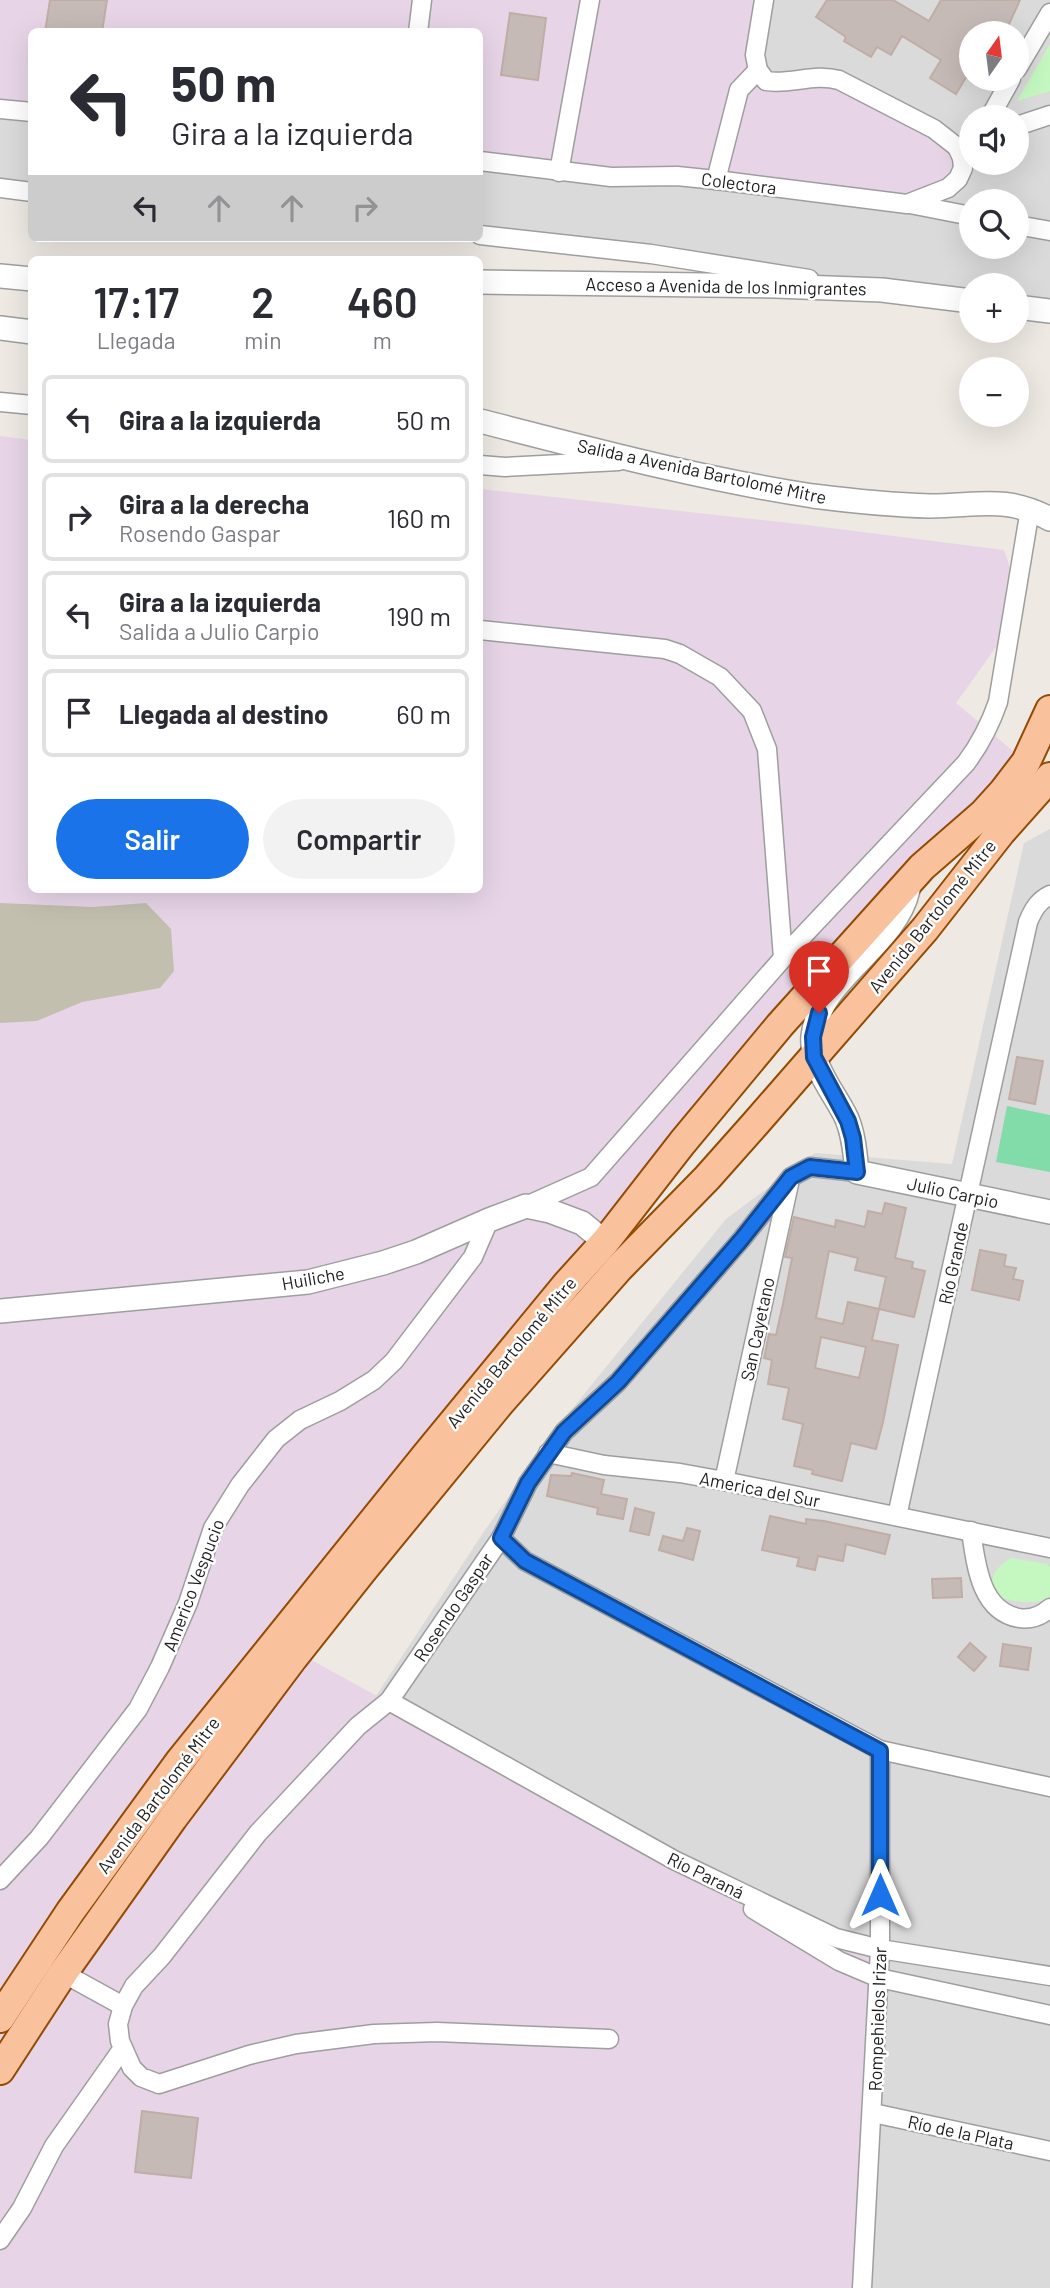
<!DOCTYPE html>
<html lang="es">
<meta charset="utf-8">
<style>
body{margin:0;font-family:Barlow,sans-serif;background:#f2f2f3;color:#2b2b33;height:100vh;display:flex;flex-direction:column;font-size:26px;white-space:nowrap}
*{box-sizing:border-box;margin:0}
p{font-size:23px;color:#7c7c81}
.icon{flex:none;width:38px;height:38px;fill:none;stroke:currentColor;stroke-width:2;stroke-linecap:round;stroke-linejoin:round}
.map{position:relative;flex:1;overflow:hidden}
.side{position:absolute;left:28px;top:256px;width:455px;height:637px;display:flex;flex-direction:column;background:#fff;border-radius:10px;box-shadow:0 7px 28px #0002}
.side>*{flex:none}
.guide{position:absolute;left:28px;top:28px;width:455px;height:214px;border-radius:10px;box-shadow:0 7px 28px #0002;background:#fff;color:#2b2b33;overflow:hidden}
.needle{width:46px;rotate:14deg}
.controls{position:absolute;left:959px;top:21px;display:grid;gap:14px}
.controls a{display:grid;place-items:center;width:70px;height:70px;border-radius:50%;background:#fff;box-shadow:0 7px 28px #0002;font-size:35px}
.pin{position:absolute;display:grid;place-items:center;width:60px;height:60px;color:#fff;margin:-72px -30px;border-radius:50% 50% 50% 0;rotate:-45deg;box-shadow:0 0 7px #0007}
.pin .icon{rotate:45deg}
.me{position:absolute;width:77px;margin:-38px;rotate:0deg;stroke-linejoin:round;filter:drop-shadow(0 0 5px #0008)}
.turn{display:flex;align-items:center;gap:24px;height:147px;padding:0 28px;font-size:32px}
.turn .icon{width:91px;height:91px;stroke-width:2.5}
.turn b{display:block;font-size:49px;line-height:60px}
.lanes{display:flex;align-items:center;height:66px;padding:0 28px;background:#0003;justify-content:center;gap:35px;direction:ltr}
.lanes .off{opacity:.35}
.eta{display:flex;justify-content:space-evenly;align-items:center;height:119px;text-align:center}
.eta b{font-size:42px;font-weight:600;line-height:49px}
.button{display:flex;gap:14px;margin-top:auto;padding:14px 28px}
.button a{flex:1;height:80px;border-radius:42px;background:#1a73e8;color:#fff;font-size:28px;font-weight:600;line-height:80px;text-align:center}
.button a+a{background:#f2f2f3;color:#2b2b33}
ul{padding:0;list-style:none}
li{display:flex;align-items:center;gap:21px;height:88px;margin:0 14px 10px;padding:0 14px;border:4px solid #e1e1e2;border-radius:10px}
li div{flex:1}
li b{display:block;font-size:26px}
li em{font-style:normal}
.map>svg:first-child{display:block}
.residential{fill:#dbdada;fill-rule:evenodd}
.industrial{fill:#e7d5e7}
.construction{fill:#c2bfaf}
.park{fill:#c5f8c0}
.pitch{fill:#82dcaa}
.building{fill:#c6bab7;stroke:#bfada6;stroke-width:2;fill-rule:evenodd}
.lines{fill:none;stroke-linecap:round;stroke-linejoin:round}
.minor-casing{stroke:#9e9e9e;stroke-width:21}
.tertiary-casing{stroke:#9e9e9e;stroke-width:26}
.primary-casing{stroke:#934b04;stroke-width:32}
.minor{stroke:#fff;stroke-width:18}
.tertiary{stroke:#fff;stroke-width:23}
.primary{stroke:#f9c29d;stroke-width:28}
.route-casing{stroke:#114b97;stroke-width:18}
.route{stroke:#1a73e8;stroke-width:12}
.labels{text-anchor:middle;dominant-baseline:central;stroke-width:5;stroke-linejoin:round;paint-order:stroke}
.street-label{font-size:18px;fill:#1d1d1d;stroke:#fff}
</style>
<div class="map">
<svg width="1050" height="2288" viewBox="0 0 1050 2288">
<rect width="100%" height="100%" fill="#eee9e3"/>
<!-- residential -->
<g class="residential">
<path d="M 0,0 L 1050,0 L 1050,300 L 1017,296 L 1017,285 L 971,285 L 971,292 L 836,277 L 541,236 L 480,229 L 480,32 L 32,32 L 31,182 L 0,178 ZM 971,33 L 1017,33 L 1017,79 L 971,79 ZM 971,117 L 1017,117 L 1017,163 L 971,163 ZM 971,201 L 1017,201 L 1017,247 L 971,247 Z"/>
<polygon points="1050,829 1050,2288 848,2288 370,1705 483,1533 555,1430 726,1219 815,1153 952,1164 1024,843"/>
</g>
<!-- industrial -->
<g class="industrial">
<polygon points="0,0 764,0 755,55 766,81 824,76 934,129 963,168 921,200 480,161 480,32 32,32 31,112 0,109"/>
<polygon points="0,436 31,440 32,889 480,889 480,489 807,525 1004,550 1024,608 956,703 1026,762 922,867 277,1641 674,1860 880,1949 862,2288 0,2288"/>
</g>
<!-- construction -->
<polygon class="construction" points="0,903 93,907 146,903 171,929 174,971 160,988 82,1002 37,1021 0,1023"/>
<!-- park -->
<g class="park">
<polygon points="1050,44 1050,91 1017,101"/>
<path d="M 1011,1558 L 1047,1564 L 1050,1567 L 1050,1595 L 1047,1600 C 1028,1604 1013,1602 995,1595 C 987,1577 996,1568 1011,1558 Z"/>
</g>
<!-- pitch -->
<polygon class="pitch" points="1007,1106 1050,1115 1050,1172 996,1162"/>
<!-- building -->
<g class="building">
<polygon points="50,0 107,0 102,32 45,32"/>
<polygon points="827,0 893,0 929,21 941,0 1020,0 1005,33 971,33 971,69 956,94 930,78 941,60 902,36 891,55 877,47 871,57 844,41 846,37 816,17"/>
<polygon points="510,13 546,18 538,80 501,75"/>
<polygon points="1017,1057 1043,1061 1035,1104 1009,1099"/>
<path d="M 885,1203 L 906,1208 L 895,1258 L 913,1262 L 912,1268 L 925,1271 L 914,1317 L 879,1309 L 872,1340 L 898,1345 L 883,1422 L 876,1449 L 851,1443 L 842,1481 L 812,1474 L 813,1470 L 794,1466 L 803,1424 L 783,1419 L 789,1388 L 768,1384 L 772,1360 L 764,1358 L 769,1334 L 776,1335 L 783,1304 L 792,1258 L 785,1257 L 794,1217 L 835,1227 L 836,1220 L 865,1227 L 868,1211 L 882,1214 ZM 829,1251 L 858,1258 L 855,1270 L 886,1277 L 879,1309 L 848,1302 L 843,1324 L 816,1318 ZM 821,1337 L 866,1347 L 859,1378 L 815,1368 Z"/>
<polygon points="980,1250 1006,1255 1004,1266 1016,1268 1013,1279 1023,1281 1019,1300 972,1290"/>
<polygon points="572,1473 604,1480 601,1494 627,1499 623,1519 597,1514 598,1508 547,1496 551,1475 571,1476"/>
<polygon points="635,1508 654,1513 649,1535 630,1531"/>
<polygon points="770,1516 806,1524 806,1519 824,1521 890,1535 885,1554 846,1544 843,1561 818,1556 815,1570 797,1566 799,1558 762,1550"/>
<polygon points="687,1528 700,1531 693,1560 659,1550 663,1536 683,1541"/>
<polygon points="961,1578 962,1597 933,1598 932,1579"/>
<polygon points="970,1643 986,1657 974,1671 958,1657"/>
<polygon points="1003,1644 1031,1648 1028,1670 1000,1666"/>
<polygon points="142,2111 198,2118 191,2178 135,2172"/>
</g>
<g class="lines">
<!-- minor casing -->
<g class="minor-casing">
<g id="minor">
<path d="M 764,0 L 755,55 L 758,70 L 766,81 C 791,85 813,73 839,80 L 934,129 L 957,147 L 971,144"/>
<polyline points="418,32 422,0"/>
<polyline points="1017,69 1050,13"/>
<polyline points="0,109 32,112"/>
<polyline points="990,117 1011,79"/>
<polyline points="1017,126 1050,115"/>
<polyline points="480,161 611,177 677,176 716,180 907,204 948,188 958,179 963,168 962,158 957,147"/>
<polyline points="559,172 590,0"/>
<polyline points="716,180 739,90 758,70"/>
<polyline points="0,188 32,192"/>
<polyline points="910,204 971,216"/>
<polyline points="1017,225 1050,231"/>
<polyline points="480,235 651,254 809,279"/>
<polyline points="0,402 32,405"/>
<polyline points="480,465 505,467 619,461"/>
<polyline points="480,630 665,649 680,654 720,677 752,711 767,749 783,958"/>
<path d="M 526,1206 L 591,1177 L 798,941 L 966,763 C 981,743 990,725 998,702 L 1030,509"/>
<polyline points="548,1453 604,1465 680,1473 724,1481 1050,1548"/>
<polyline points="724,1481 789,1184"/>
<path d="M 897,1516 L 1028,922 C 1033,910 1038,901 1050,895"/>
<path d="M 971,1531 C 976,1564 980,1611 1019,1618 C 1031,1620 1041,1616 1050,1608"/>
<polyline points="501,1538 525,1561 880,1750 1050,1787"/>
<polyline points="389,1701 674,1860 836,1938 880,1949 1050,1976"/>
<polyline points="0,1880 39,1838 138,1709 160,1667 188,1603 213,1528 240,1485 276,1439 300,1420 340,1401 374,1380 394,1361 473,1257 489,1220"/>
<polyline points="753,1909 839,1961 879,1978 1050,2015"/>
<polyline points="63,1973 123,2006"/>
<polyline points="609,2039 437,2032 374,2034 296,2044 249,2055 159,2084 141,2077 132,2068 120,2041 118,2024 123,2006 134,1986 162,1956 258,1833 358,1726 389,1701 501,1538 528,1483 564,1432 618,1382 741,1240 791,1177 810,1167 857,1172"/>
<polyline points="873,2113 1050,2151"/>
<polyline points="0,2240 22,2208 54,2146 123,2048"/>
<polyline points="862,2288 880,1949 880,1750"/>
</g>
</g>
<!-- tertiary casing -->
<g class="tertiary-casing">
<g id="tertiary">
<polyline points="0,276 32,279"/>
<polyline points="480,282 775,286 882,290 971,301"/>
<polyline points="1017,307 1050,311"/>
<polyline points="0,328 32,332"/>
<path d="M 480,421 C 590,449 701,479 813,496 C 852,501 891,505 930,506 C 978,506 1005,495 1050,519"/>
<path d="M 908,890 C 895,947 819,977 813,1036 C 810,1067 835,1093 847,1119 C 854,1136 855,1154 857,1172 L 1050,1212"/>
<polyline points="0,1311 308,1282 383,1263 416,1252 489,1220 526,1206 550,1211 582,1223 605,1242"/>
</g>
</g>
<!-- primary casing -->
<g class="primary-casing">
<g id="primary">
<polyline points="0,2018 70,1912 180,1761 427,1454 567,1284 605,1242 682,1143 780,1025 922,867 984,813 1003,792 1026,762 1050,710"/>
<polyline points="0,2070 63,1973 173,1818 293,1658 362,1571 499,1404 619,1268 707,1178 755,1124 925,929 1001,832 1050,777"/>
</g>
</g>
<!-- minor -->
<use href="#minor" class="minor"/>
<!-- tertiary -->
<use href="#tertiary" class="tertiary"/>
<!-- primary -->
<use href="#primary" class="primary"/>
</g>
<g class="lines">
<!-- route casing -->
<g class="route-casing">
<polyline id="route" points="819,1013 813,1037 814,1057 848,1121 853,1138 857,1172 810,1167 791,1177 741,1240 618,1382 564,1432 528,1483 501,1538 525,1561 880,1751 880,1895"/>
</g>
<!-- route -->
<use href="#route" class="route"/>
</g>
<g class="labels">
<!-- street labels -->
<g class="street-label">
<text transform="translate(739 183) rotate(7)">Colectora</text>
<text transform="translate(726 286) rotate(1)">Acceso a Avenida de los Inmigrantes</text>
<text transform="translate(702 471) rotate(12)">Salida a Avenida Bartolomé Mitre</text>
<text transform="translate(932 916) rotate(-51)">Avenida Bartolomé Mitre</text>
<text transform="translate(953 1192) rotate(12)">Julio Carpio</text>
<text transform="translate(953 1263) rotate(-78)">Río Grande</text>
<text transform="translate(313 1278) rotate(-10)">Huiliche</text>
<text transform="translate(757 1329) rotate(-78)">San Cayetano</text>
<text transform="translate(511 1352) rotate(-50)">Avenida Bartolomé Mitre</text>
<text transform="translate(760 1489) rotate(11)">America del Sur</text>
<text transform="translate(193 1585) rotate(-69)">Americo Vespucio</text>
<text transform="translate(453 1607) rotate(-56)">Rosendo Gaspar</text>
<text transform="translate(158 1795) rotate(-53)">Avenida Bartolomé Mitre</text>
<text transform="translate(706 1875) rotate(26)">Río Paraná</text>
<text transform="translate(877 2019) rotate(-88)">Rompehielos Irizar</text>
<text transform="translate(961 2132) rotate(12)">Río de la Plata</text>
</g>
</g>
</svg>
<div class="controls">
<a><svg class="needle" viewBox="-14 -14 28 28"><path d="M0-13l5 13h-10z" fill="#e53935"/><path d="M0 13l5-13h-10z" fill="#7c7c81"/></svg></a>
<a><svg class="icon" aria-label="sound" viewBox="0 0 24 24"><path d="M4 9h4l5-4v14l-5-4H4zM17 9q2 3 0 6"/></svg></a>
<a><svg class="icon" aria-label="search" viewBox="0 0 24 24"><circle cx="10" cy="10" r="6"/><path d="M15 15l6 6"/></svg></a>
<a>+</a>
<a>−</a>
</div>
<div class="pin" style="left:819px;top:1013px;background:#d93025"><svg class="icon" aria-label="arrive" viewBox="0 0 24 24"><path d="M6 21V4h12l-3 4 3 4H6"/></svg></div>
<svg class="me" style="left:880px;top:1895px" viewBox="-20 -20 40 40"><path d="M0-17L14 15 0 8-14 15z" fill="#1a73e8" stroke="#fff" stroke-width="4"/></svg>
<div class="guide">
<div class="turn"><svg class="icon" aria-label="left" viewBox="0 0 24 24"><path d="M17 20v-9H6M10 6l-5 5 5 5"/></svg><div><b>50 m</b>Gira a la izquierda</div></div>
<div class="lanes"><svg class="icon" aria-label="left" viewBox="0 0 24 24"><path d="M17 20v-9H6M10 6l-5 5 5 5"/></svg><svg class="icon off" aria-label="ahead" viewBox="0 0 24 24"><path d="M12 20V5M6 11l6-6 6 6"/></svg><svg class="icon off" aria-label="ahead" viewBox="0 0 24 24"><path d="M12 20V5M6 11l6-6 6 6"/></svg><svg class="icon off" aria-label="right" viewBox="0 0 24 24"><path d="M7 20v-9h11M14 6l5 5-5 5"/></svg></div>
</div>
<section class="side">
<div class="eta">
<div><b>17:17</b><p>Llegada</p></div>
<div><b>2</b><p>min</p></div>
<div><b>460</b><p>m</p></div>
</div>
<ul>
<li><svg class="icon" aria-label="left" viewBox="0 0 24 24"><path d="M17 20v-9H6M10 6l-5 5 5 5"/></svg><div><b>Gira a la izquierda</b></div><em>50 m</em></li>
<li><svg class="icon" aria-label="right" viewBox="0 0 24 24"><path d="M7 20v-9h11M14 6l5 5-5 5"/></svg><div><b>Gira a la derecha</b><p>Rosendo Gaspar</p></div><em>160 m</em></li>
<li><svg class="icon" aria-label="left" viewBox="0 0 24 24"><path d="M17 20v-9H6M10 6l-5 5 5 5"/></svg><div><b>Gira a la izquierda</b><p>Salida a Julio Carpio</p></div><em>190 m</em></li>
<li><svg class="icon" aria-label="arrive" viewBox="0 0 24 24"><path d="M6 21V4h12l-3 4 3 4H6"/></svg><div><b>Llegada al destino</b></div><em>60 m</em></li>
</ul>
<div class="button"><a>Salir</a><a>Compartir</a></div>
</section>
</div>
